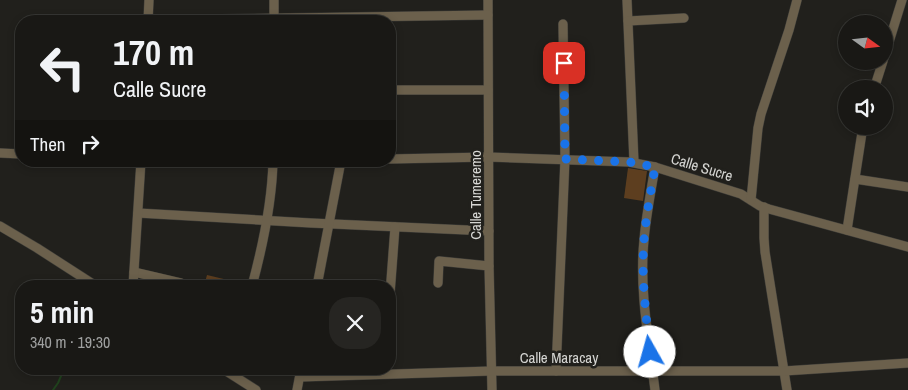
<!DOCTYPE html>
<meta charset="utf-8">
<style>
body{margin:0;font-family:"Archivo Narrow",sans-serif;background:#262522;color:#f1f3f6;height:100vh;display:flex;flex-direction:column;font-size:19px;white-space:nowrap}
*{box-sizing:border-box;margin:0}
p{font-size:16px;color:#9fa0a0}
.icon{flex:none;width:28px;height:28px;fill:none;stroke:currentColor;stroke-width:2;stroke-linecap:round;stroke-linejoin:round}
.map{position:relative;flex:1;overflow:hidden}
.details{position:absolute;left:15px;top:280px;width:381px;height:95px;display:flex;flex-direction:column;background:#191815;border-radius:20px;box-shadow:0 2px 8px #0003,0 0 0 1px #373734}
.details>*{flex:none}
.guide{position:absolute;left:15px;top:15px;width:381px;height:152px;border-radius:20px;box-shadow:0 2px 8px #0003,0 0 0 1px #373734;background:#191815;color:#f1f3f6;overflow:hidden}
.needle{width:32px;rotate:105deg}
.buttons{position:absolute;left:838px;top:15px;display:grid;gap:10px}
.buttons a{display:grid;place-items:center;width:55px;height:55px;border-radius:50%;background:#191815;box-shadow:0 2px 8px #0003,0 0 0 1px #373734;font-size:25px}
.pin{position:absolute;display:grid;place-items:center;width:42px;height:42px;color:#fff;margin:-21px;border-radius:10px;box-shadow:0 2px 8px #0006}
.me{position:absolute;width:55px;margin:-28px;rotate:353deg;stroke-linejoin:round;filter:drop-shadow(0 0 4px #0008)}
.turn{display:flex;align-items:center;gap:18px;height:105px;padding:0 15px;font-size:22px}
.turn .icon{width:65px;height:65px;stroke-width:2.5}
.turn b{display:block;font-size:35px;line-height:42px}
.then{display:flex;align-items:center;height:48px;padding:0 15px;background:#0003;gap:10px;font-size:19px}
.round{display:grid;place-items:center;flex:none;width:52px;height:52px;border-radius:20px;background:#262522}
.headline{display:flex;align-items:center;justify-content:space-between;height:85px;padding:0 15px}
h1{font-size:30px;font-weight:700;line-height:38px}
.map>svg:first-child{display:block}
.green{fill:#5d3e1f}
.lines{fill:none;stroke-linecap:round;stroke-linejoin:round}
.stream{stroke:#20421d;stroke-width:2}
.minor-casing{stroke:#3e3d39;stroke-width:10}
.minor{stroke:#6b604c;stroke-width:9}
.route{stroke:#1a73e8;stroke-width:9;stroke-dasharray:0 16.2}
.labels{text-anchor:middle;dominant-baseline:central;stroke-width:5;stroke-linejoin:round;paint-order:stroke}
.street-label{font-size:15px;fill:#d6d6d3;stroke:#21201c}
</style>
<div class="map">
<svg width="908" height="390" viewBox="0 0 908 390">
<rect width="100%" height="100%" fill="#21201c"/>
<!-- green -->
<g class="green">
<polygon points="628,168 647,171 643,201 624,198"/>
<polygon points="207,275 228,280 227,286 204,286"/>
</g>
<g class="lines">
<!-- stream -->
<polyline class="stream" points="53,390 58,383 64,369"/>
<!-- minor casing -->
<g class="minor-casing">
<g id="minor">
<polyline points="274,0 274,21"/>
<polyline points="488,0 489,266 492,390"/>
<polyline points="627,0 634,162"/>
<polyline points="148,20 488,15"/>
<polyline points="148,21 149,0"/>
<polyline points="628,21 684,18"/>
<polyline points="884,58 902,0"/>
<polyline points="874,89 883,61"/>
<polyline points="390,90 488,90"/>
<polyline points="0,153 21,154"/>
<polyline points="390,159 488,157 629,162 655,167 741,194 760,206 769,209 908,247"/>
<polyline points="181,161 196,161"/>
<polyline points="855,179 908,187"/>
<polyline points="751,200 758,128 761,114 789,30 797,0"/>
<polyline points="764,207 764,238 765,252 787,390"/>
<polyline points="138,213 311,223 489,231"/>
<polyline points="0,226 37,248 96,286"/>
<polyline points="847,230 863,126"/>
<polyline points="134,272 181,283"/>
<polyline points="438,283 439,261 489,266"/>
<polyline points="133,286 141,161"/>
<path d="M 252,286 C 263,245 272,204 273,161"/>
<polyline points="317,286 341,161"/>
<polyline points="390,294 395,227"/>
<polyline points="223,369 256,390"/>
<polyline points="556,371 565,159 563,24"/>
<polyline points="300,377 491,371 784,371 908,363"/>
<polyline points="297,390 301,369"/>
<path d="M 655,390 C 649,341 639,290 644,240 C 646,216 651,191 655,167"/>
</g>
</g>
<!-- minor -->
<use href="#minor" class="minor"/>
</g>
<g class="lines">
<!-- route -->
<path class="route" d="M 564,63 L 565,159 L 629,162 L 655,167 C 651,191 646,216 644,240 C 641,278 646,315 650,352"/>
</g>
<g class="labels">
<!-- street labels -->
<g class="street-label">
<text transform="translate(702 167) rotate(17)">Calle Sucre</text>
<text transform="translate(475 195) rotate(-90)">Calle Tumeremo</text>
<text x="559" y="357">Calle Maracay</text>
</g>
</g>
</svg>
<div class="buttons">
<a><svg class="needle" viewBox="-14 -14 28 28"><path d="M0-13l5 13h-10z" fill="#e53935"/><path d="M0 13l5-13h-10z" fill="#9fa0a0"/></svg></a>
<a><svg class="icon" aria-label="sound" viewBox="0 0 24 24"><path d="M4 9h4l5-4v14l-5-4H4zM17 9q2 3 0 6"/></svg></a>
</div>
<div class="pin" style="left:564px;top:63px;background:#d93025"><svg class="icon" aria-label="arrive" viewBox="0 0 24 24"><path d="M6 21V4h12l-3 4 3 4H6"/></svg></div>
<svg class="me" style="left:650px;top:352px" viewBox="-20 -20 40 40"><circle r="19" fill="#fff"/><path d="M0-13L10 11 0 6-10 11z" fill="#1a73e8"/></svg>
<div class="guide">
<div class="turn"><svg class="icon" aria-label="left" viewBox="0 0 24 24"><path d="M17 20v-9H6M10 6l-5 5 5 5"/></svg><div><b>170 m</b>Calle Sucre</div></div>
<div class="then">Then<svg class="icon" aria-label="right" viewBox="0 0 24 24"><path d="M7 20v-9h11M14 6l5 5-5 5"/></svg></div>
</div>
<section class="details">
<div class="headline"><div><h1>5 min</h1><p>340 m · 19:30</p></div><a class="round"><svg class="icon" aria-label="close" viewBox="0 0 24 24"><path d="M6 6l12 12M18 6L6 18"/></svg></a></div>
</section>
</div>
